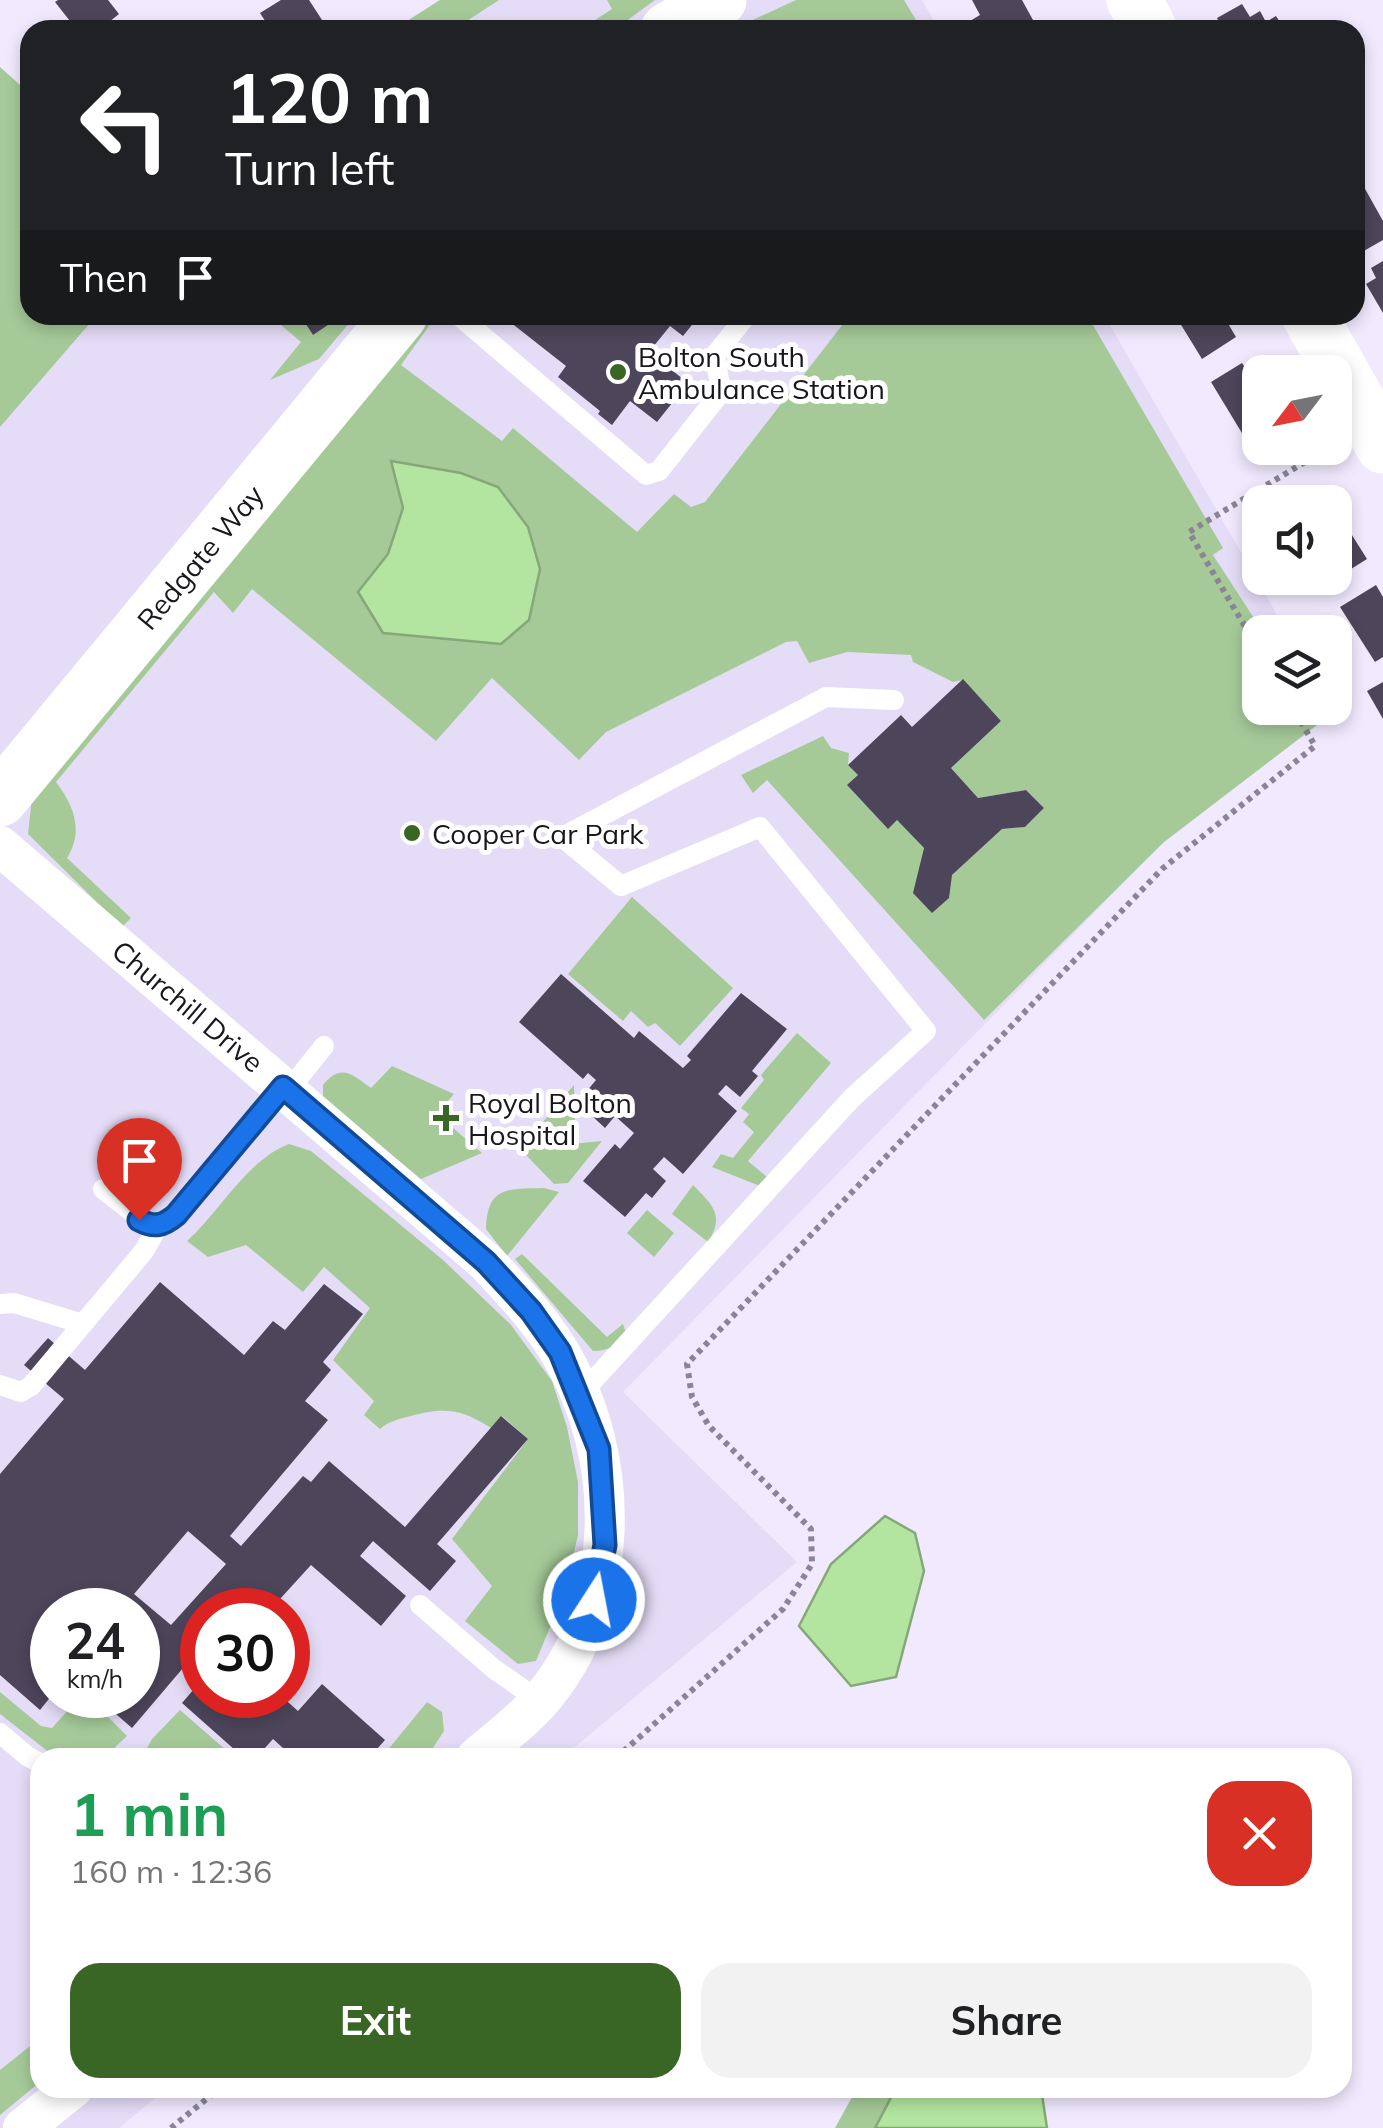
<!DOCTYPE html>
<meta charset="utf-8">
<style>
body{margin:0;font-family:Mulish,sans-serif;background:#f2f2f2;color:#202124;height:100vh;display:flex;flex-direction:column;font-size:38px;white-space:nowrap}
*{box-sizing:border-box;margin:0}
p{font-size:32px;color:#757577}
.icon{flex:none;width:55px;height:55px;fill:none;stroke:currentColor;stroke-width:2;stroke-linecap:round;stroke-linejoin:round}
.map{position:relative;flex:1;overflow:hidden}
.sheet{position:absolute;left:30px;top:1748px;width:1322px;height:350px;display:flex;flex-direction:column;background:#fff;border-radius:30px;box-shadow:0 5px 15px #0003}
.sheet>*{flex:none}
.top-card{position:absolute;left:20px;top:20px;width:1345px;height:305px;border-radius:30px;box-shadow:0 5px 15px #0003;background:#202124;color:#fff;overflow:hidden}
.needle{width:65px;rotate:238deg}
.buttons{position:absolute;left:1242px;top:355px;display:grid;gap:20px}
.buttons a{display:grid;place-items:center;width:110px;height:110px;border-radius:20px;background:#fff;box-shadow:0 5px 15px #0003;font-size:50px}
.speed{position:absolute;left:30px;top:1588px;display:flex;gap:20px;font-size:50px;font-weight:700;text-align:center}
.speed>*{display:grid;place-content:center;width:130px;height:130px;border-radius:50%;background:#fff;box-shadow:0 5px 15px #0003;line-height:1}
.speed small{font-size:25px;font-weight:400}
.speed .limit{border:15px solid #d22;background:#fff;color:#111}
.pin{position:absolute;display:grid;place-items:center;width:85px;height:85px;color:#fff;margin:-102px -42px;border-radius:50% 50% 50% 0;rotate:-45deg;box-shadow:0 0 10px #0007}
.pin .icon{rotate:45deg}
.me{position:absolute;width:110px;margin:-55px;rotate:11deg;stroke-linejoin:round;filter:drop-shadow(0 0 8px #0008)}
.turn{display:flex;align-items:center;gap:35px;height:210px;padding:0 40px;font-size:45px}
.turn .icon{width:130px;height:130px;stroke-width:2.5}
.turn b{display:block;font-size:70px;line-height:85px}
.then{display:flex;align-items:center;height:95px;padding:0 40px;background:#0003;gap:20px;font-size:38px}
.round{display:grid;place-items:center;flex:none;width:105px;height:105px;border-radius:30px;background:#f2f2f2}
.head{display:flex;align-items:center;justify-content:space-between;height:170px;padding:0 40px}
h1{font-size:60px;font-weight:700;line-height:75px;color:#1e9e55}
.cta{display:flex;gap:20px;margin-top:auto;padding:20px 40px}
.cta a{flex:1;height:115px;border-radius:30px;background:#396625;color:#fff;font-size:40px;font-weight:700;line-height:115px;text-align:center}
.cta a+a{background:#f2f2f2;color:#202124}
.map>svg:first-child{display:block}
.built{fill:#e5ddf7;fill-rule:evenodd}
.green{fill:#a5ca98}
.water{fill:#b3e5a0;stroke:#85a779;stroke-width:2.5}
.building{fill:#4d465b;fill-rule:evenodd}
.lines{fill:none;stroke-linecap:round;stroke-linejoin:round}
.path{stroke:#8a8594;stroke-width:6;stroke-dasharray:5 5;stroke-linecap:butt}
.lane{stroke:#fff;stroke-width:20}
.street{stroke:#fff;stroke-width:40}
.secondary{stroke:#fff;stroke-width:55}
.route-casing{stroke:#114b97;stroke-width:25}
.route{stroke:#1a73e8;stroke-width:18}
.poi-dot{fill:#396625;stroke:#fff;stroke-width:4}
.labels{text-anchor:middle;dominant-baseline:central;stroke-width:10;stroke-linejoin:round;paint-order:stroke}
.poi-label{font-size:28px;fill:#19161e;stroke:#fff;text-anchor:start}
.street-label{font-size:28px;fill:#19161e;stroke:#fff}
</style>
<div class="map">
<svg width="1383" height="2128" viewBox="0 0 1383 2128">
<rect width="100%" height="100%" fill="#f1eaff"/>
<!-- built -->
<g class="built">
<polygon points="440,0 922,0 939,30 393,30"/>
<path d="M 0,67 L 30,94 L 30,315 L 1104,315 L 1287,632 L 1260,632 L 1260,708 L 1331,708 L 1333,712 L 1162,844 L 623,1392 L 797,1562 L 563,1757 L 40,1758 L 40,2088 L 167,2088 L 119,2128 L 0,2128 ZM 52,1610 L 138,1610 L 138,1695 L 52,1695 ZM 202,1610 L 288,1610 L 288,1695 L 202,1695 Z"/>
</g>
<!-- green -->
<g class="green">
<polygon points="440,0 499,0 453,30 393,30"/>
<polygon points="607,0 655,0 614,30 580,30 612,9"/>
<polygon points="796,0 904,0 922,30 731,30"/>
<polygon points="0,67 30,94 30,315 97,315 0,427"/>
<polygon points="269,315 300,315 313,335 343,315 356,315 319,359 270,380 301,342"/>
<path d="M 850,315 L 1087,315 L 1223,548 L 1213,555 L 1263,632 L 1260,632 L 1260,708 L 1311,708 L 1321,722 L 1164,842 L 984,1020 L 767,780 L 753,793 L 741,775 L 823,736 L 831,748 L 849,753 L 848,765 L 858,775 L 848,786 L 887,828 L 897,820 L 924,848 L 914,893 L 952,875 L 1002,829 L 1025,827 L 1044,808 L 1026,790 L 978,798 L 951,768 L 1001,721 L 963,680 L 953,682 L 913,662 L 911,655 L 847,652 L 809,663 L 797,641 L 786,642 L 606,732 L 579,760 L 492,678 L 436,741 L 252,589 L 233,613 L 214,592 L 56,782 C 74,806 84,831 67,858 L 131,918 L 122,927 L 28,834 L 32,797 L 426,318 L 429,326 L 401,365 L 502,441 L 513,428 L 637,532 L 674,494 L 691,507 L 705,502 Z"/>
<polygon points="632,897 733,988 680,1046 655,1023 648,1027 631,1011 623,1021 568,974"/>
<polygon points="797,1033 831,1063 748,1161 767,1177 760,1186 712,1167 721,1154 733,1158 754,1132 743,1122 749,1114 741,1108 764,1080 761,1075"/>
<path d="M 392,1066 L 454,1094 L 437,1114 L 482,1153 L 421,1179 L 323,1098 L 323,1085 C 341,1063 352,1074 371,1088 Z"/>
<polygon points="574,1085 575,1131 532,1135"/>
<polygon points="602,1141 568,1183 554,1184 526,1155 529,1148"/>
<path d="M 289,1144 L 311,1151 L 443,1260 L 511,1325 L 552,1381 L 567,1427 L 578,1482 L 578,1535 L 565,1591 L 536,1661 L 518,1664 L 465,1621 L 492,1586 L 452,1539 L 528,1439 L 502,1416 L 491,1428 C 461,1409 445,1407 411,1416 C 399,1419 389,1421 380,1429 L 364,1415 L 374,1401 L 333,1360 L 370,1308 L 324,1267 L 303,1292 L 246,1245 L 208,1257 L 187,1241 C 220,1211 247,1160 289,1144 Z"/>
<path d="M 693,1185 C 713,1205 725,1216 708,1242 L 672,1214 Z"/>
<path d="M 544,1188 L 559,1192 L 507,1256 L 486,1229 C 487,1186 508,1189 544,1188 Z"/>
<polygon points="647,1210 674,1233 654,1257 627,1233"/>
<path d="M 522,1254 L 607,1337 L 623,1324 L 626,1333 C 618,1345 608,1351 593,1351 L 515,1259 Z"/>
<polygon points="0,1692 41,1726 52,1728 70,1708 100,1709 127,1736 115,1747 112,1757 55,1757 0,1714"/>
<polygon points="427,1702 442,1712 444,1731 427,1757 382,1757"/>
<polygon points="180,1710 234,1757 142,1757 152,1739"/>
<polygon points="40,2038 40,2082 0,2115 0,2070"/>
<polygon points="857,2088 896,2088 875,2128 835,2128"/>
</g>
<!-- water -->
<g class="water">
<polygon points="391,461 461,473 498,487 528,527 540,569 529,620 501,644 383,633 358,592 388,554 403,508"/>
<polygon points="885,1516 915,1533 924,1571 896,1677 851,1686 799,1626 831,1564"/>
<polygon points="896,2088 1041,2088 1047,2128 875,2128"/>
</g>
<!-- building -->
<g class="building">
<polygon points="58,0 108,0 119,14 99,30 77,30 55,2"/>
<polygon points="281,0 309,0 324,23 313,30 271,30 260,13"/>
<polygon points="972,0 1022,0 1033,20 1015,30 969,30 965,24 980,15"/>
<polygon points="1242,4 1250,17 1260,11 1266,22 1276,16 1285,30 1223,30 1217,18"/>
<polygon points="1359,178 1383,221 1383,240 1355,256 1355,181"/>
<polygon points="1383,261 1383,313 1366,284 1376,278 1371,268"/>
<polygon points="300,315 343,315 313,335"/>
<polygon points="515,315 700,315 683,336 670,326 649,352 688,383 657,422 630,401 612,425 598,414 600,411 558,377 566,366 510,322"/>
<polygon points="1175,315 1223,315 1236,337 1202,359"/>
<polygon points="1242,363 1250,375 1260,372 1260,436 1248,443 1211,382"/>
<polygon points="1335,508 1367,559 1335,579"/>
<polygon points="1376,585 1383,597 1383,657 1375,662 1340,607"/>
<polygon points="963,679 1001,721 951,768 978,798 1026,790 1044,808 1025,827 1002,829 952,875 949,898 932,913 913,893 924,848 897,820 888,829 847,785 858,775 848,765 901,715 912,727"/>
<polygon points="1383,682 1383,719 1367,691"/>
<polygon points="561,974 634,1038 639,1031 683,1068 691,1060 687,1056 741,993 787,1029 752,1071 758,1076 740,1097 726,1085 718,1094 737,1111 683,1174 664,1157 653,1169 666,1181 652,1198 646,1193 625,1217 583,1181 615,1144 620,1149 634,1133 615,1116 605,1128 591,1115 600,1105 586,1092 596,1080 588,1073 583,1079 519,1022"/>
<path d="M 160,1282 L 244,1355 L 273,1321 L 285,1330 L 324,1284 L 363,1314 L 323,1362 L 331,1370 L 305,1401 L 328,1420 L 230,1536 L 241,1546 L 303,1476 L 311,1482 L 329,1461 L 405,1527 L 501,1416 L 528,1439 L 437,1544 L 456,1561 L 430,1591 L 373,1541 L 360,1556 L 406,1596 L 381,1626 L 311,1565 L 270,1610 L 202,1610 L 202,1695 L 280,1695 L 298,1711 L 322,1684 L 385,1740 L 369,1758 L 294,1758 L 273,1739 L 256,1758 L 244,1758 L 182,1703 L 200,1682 L 183,1668 L 132,1728 L 94,1695 L 138,1695 L 138,1610 L 52,1610 L 52,1695 L 40,1710 L 0,1675 L 0,1474 L 64,1399 L 24,1365 L 48,1338 L 85,1370 ZM 188,1531 L 226,1564 L 171,1625 L 134,1594 Z"/>
</g>
<g class="lines">
<!-- path -->
<g class="path">
<polyline points="1260,652 1189,532 1328,448"/>
<polyline points="616,1758 783,1609 812,1564 811,1529 709,1426 692,1397 687,1364 1162,869 1315,746 1293,708"/>
<polyline points="171,2128 220,2088"/>
</g>
<!-- lane -->
<g class="lane">
<polyline points="458,315 646,475 659,471 721,392 715,355 747,315"/>
<polyline points="288,1091 324,1046"/>
<polyline points="103,1189 149,1225 168,1222 283,1087"/>
<polyline points="0,1304 14,1303 83,1324"/>
<polyline points="0,1385 21,1392 31,1386 144,1251 159,1225"/>
<polyline points="580,1395 852,1098 926,1031 760,827 621,886 562,837 826,697 894,700"/>
<polyline points="420,1605 494,1669 540,1701"/>
<polyline points="0,1733 27,1756 40,1763"/>
</g>
<!-- street -->
<g class="street">
<path d="M 0,846 L 486,1262 C 512,1290 539,1318 559,1351 C 623,1457 623,1607 539,1702 C 520,1723 497,1740 476,1758"/>
<polyline points="23,2128 73,2088"/>
</g>
<!-- secondary -->
<g class="secondary">
<polyline points="1134,0 1150,30"/>
<polyline points="668,30 719,0"/>
<polyline points="1309,315 1383,446"/>
<polyline points="0,799 400,315"/>
</g>
</g>
<g class="lines">
<!-- route casing -->
<g class="route-casing">
<path id="route" d="M 139,1220 C 154,1228 163,1226 176,1215 L 283,1087 L 486,1262 L 531,1311 L 560,1352 L 599,1449 L 605,1545 L 594,1600"/>
</g>
<!-- route -->
<use href="#route" class="route"/>
</g>
<!-- markers -->
<g class="poi-dot">
<circle cx="618" cy="372" r="10"/>
<circle cx="412" cy="833" r="10"/>
<path d="M441 1103h10v10h10v10h-10v10h-10v-10h-10v-10h10z"/>
</g>
<g class="labels">
<!-- poi labels -->
<g class="poi-label">
<text x="638" y="356">Bolton South<tspan x="638" dy="32">Ambulance Station</tspan></text>
<text x="432" y="833">Cooper Car Park</text>
<text x="468" y="1102">Royal Bolton<tspan x="468" dy="32">Hospital</tspan></text>
</g>
<!-- street labels -->
<g class="street-label">
<text transform="translate(200 557) rotate(-50)">Redgate Way</text>
<text transform="translate(188 1006) rotate(40)">Churchill Drive</text>
</g>
</g>
</svg>
<div class="buttons">
<a><svg class="needle" viewBox="-14 -14 28 28"><path d="M0-13l5 13h-10z" fill="#e53935"/><path d="M0 13l5-13h-10z" fill="#757577"/></svg></a>
<a><svg class="icon" aria-label="sound" viewBox="0 0 24 24"><path d="M4 9h4l5-4v14l-5-4H4zM17 9q2 3 0 6"/></svg></a>
<a><svg class="icon" aria-label="layers" viewBox="0 0 24 24"><path d="M12 4l9 5-9 5-9-5zM3 14l9 5 9-5"/></svg></a>
</div>
<div class="speed"><div>24<small>km/h</small></div><div class="limit">30</div></div>
<div class="pin" style="left:139px;top:1220px;background:#d93025"><svg class="icon" aria-label="arrive" viewBox="0 0 24 24"><path d="M6 21V4h12l-3 4 3 4H6"/></svg></div>
<svg class="me" style="left:594px;top:1600px" viewBox="-20 -20 40 40"><circle r="17" fill="#1a73e8" stroke="#fff" stroke-width="3"/><path d="M0-11L8 9 0 5-8 9z" fill="#fff"/></svg>
<div class="top-card">
<div class="turn"><svg class="icon" aria-label="left" viewBox="0 0 24 24"><path d="M17 20v-9H6M10 6l-5 5 5 5"/></svg><div><b>120 m</b>Turn left</div></div>
<div class="then">Then<svg class="icon" aria-label="arrive" viewBox="0 0 24 24"><path d="M6 21V4h12l-3 4 3 4H6"/></svg></div>
</div>
<section class="sheet">
<div class="head"><div><h1>1 min</h1><p>160 m · 12:36</p></div><a class="round" style="background:#d93025;color:#fff"><svg class="icon" aria-label="close" viewBox="0 0 24 24"><path d="M6 6l12 12M18 6L6 18"/></svg></a></div>
<div class="cta"><a>Exit</a><a>Share</a></div>
</section>
</div>
